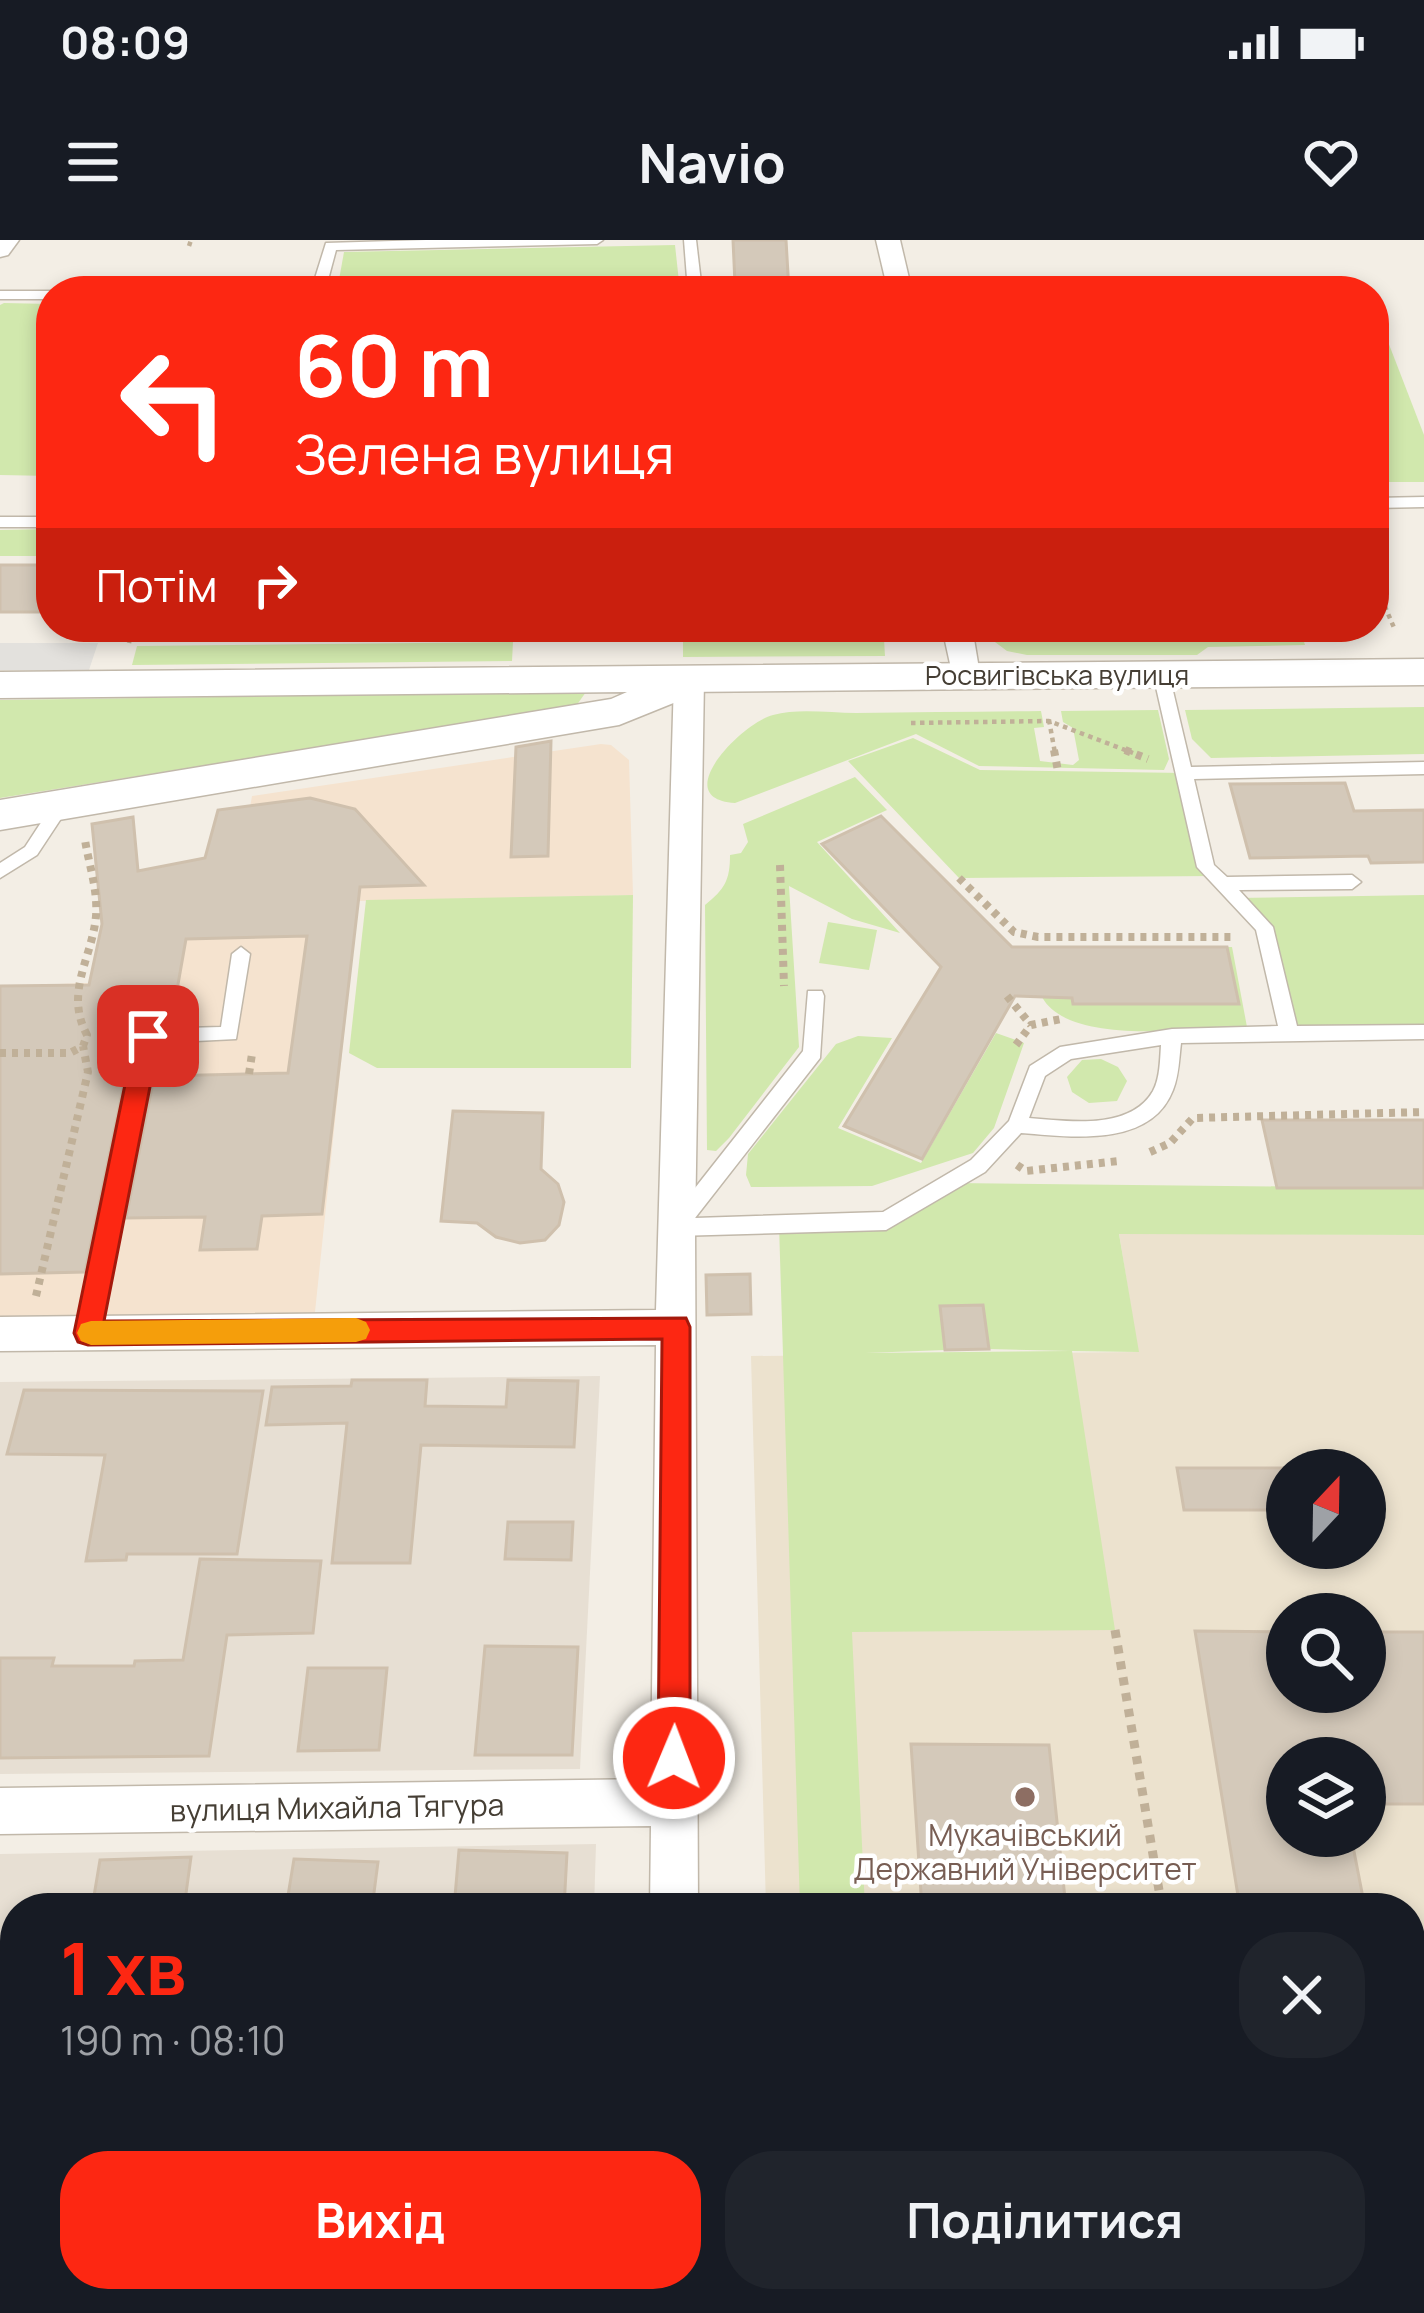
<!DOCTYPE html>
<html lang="uk">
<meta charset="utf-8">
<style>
body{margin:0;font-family:Manrope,sans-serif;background:#20242c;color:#f1f3f6;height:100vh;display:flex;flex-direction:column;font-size:45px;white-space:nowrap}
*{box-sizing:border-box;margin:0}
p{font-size:39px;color:#9ea1a6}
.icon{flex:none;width:66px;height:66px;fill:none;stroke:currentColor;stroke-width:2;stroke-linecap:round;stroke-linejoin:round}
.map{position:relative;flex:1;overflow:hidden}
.details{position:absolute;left:0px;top:1653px;width:1425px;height:420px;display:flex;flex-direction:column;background:#171b24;border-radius:48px 48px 0 0;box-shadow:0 6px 18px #0003}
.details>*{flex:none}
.top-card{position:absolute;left:36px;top:36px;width:1353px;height:366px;border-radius:48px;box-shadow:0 6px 18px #0003;background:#fd2712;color:#fff;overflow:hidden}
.needle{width:78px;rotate:22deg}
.fabs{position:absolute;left:1266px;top:1209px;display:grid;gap:24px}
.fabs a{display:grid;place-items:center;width:120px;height:120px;border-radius:50%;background:#171b24;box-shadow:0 6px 18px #0003;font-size:60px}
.pin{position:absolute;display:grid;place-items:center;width:102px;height:102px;color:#fff;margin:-51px;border-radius:24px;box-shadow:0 6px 18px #0006}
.me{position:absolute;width:132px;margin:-66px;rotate:1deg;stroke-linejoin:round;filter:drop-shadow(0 0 9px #0008)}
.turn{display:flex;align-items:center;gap:42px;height:252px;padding:0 60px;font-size:54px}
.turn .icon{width:156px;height:156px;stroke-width:2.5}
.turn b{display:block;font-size:84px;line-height:102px}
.then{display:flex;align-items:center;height:114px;padding:0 60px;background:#0003;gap:24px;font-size:45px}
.round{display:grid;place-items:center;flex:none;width:126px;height:126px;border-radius:48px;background:#20242c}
.overview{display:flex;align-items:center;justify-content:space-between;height:204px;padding:0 60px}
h1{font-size:72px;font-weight:700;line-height:90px;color:#fd2712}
.cta{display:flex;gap:24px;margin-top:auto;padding:24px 60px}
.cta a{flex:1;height:138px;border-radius:48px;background:#fd2712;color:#fff;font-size:48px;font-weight:700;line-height:138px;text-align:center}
.cta a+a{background:#20242c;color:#f1f3f6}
.status{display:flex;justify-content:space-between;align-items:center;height:84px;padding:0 60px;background:#171b24;direction:ltr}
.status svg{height:33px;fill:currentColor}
header{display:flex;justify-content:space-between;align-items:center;height:156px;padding:0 60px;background:#171b24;font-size:54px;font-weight:700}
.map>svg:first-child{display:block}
.residential{fill:#e7dfd3}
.commercial{fill:#f5e3cf}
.education{fill:#ece2ce;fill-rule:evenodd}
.green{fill:#d1e8ad;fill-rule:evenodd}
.parking{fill:#e3e1dd}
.building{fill:#d4c9ba;stroke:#cfc0ad;stroke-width:3}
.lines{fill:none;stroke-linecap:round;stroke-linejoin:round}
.service-casing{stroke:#c1b8aa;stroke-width:3}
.minor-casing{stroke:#c1b8aa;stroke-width:3}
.tertiary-casing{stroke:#c1b8aa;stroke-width:3}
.path-far2{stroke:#c0b098;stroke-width:4.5;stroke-dasharray:4.5 4.5;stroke-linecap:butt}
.path-far1{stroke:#c0b098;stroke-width:8;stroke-dasharray:6 6;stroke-linecap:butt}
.path{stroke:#c0b098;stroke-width:9;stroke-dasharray:8 8;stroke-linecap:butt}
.service{fill:#fff;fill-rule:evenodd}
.minor{fill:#fff;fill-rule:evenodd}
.tertiary{fill:#fff;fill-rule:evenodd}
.route{fill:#fd2712;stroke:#a4190c;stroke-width:3}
.slow{fill:#f59e0b}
.education-dot{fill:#8d6e63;stroke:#fff;stroke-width:4.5}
.labels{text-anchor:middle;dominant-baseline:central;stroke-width:9;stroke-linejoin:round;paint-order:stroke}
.far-street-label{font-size:27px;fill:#453e34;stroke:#fff}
.street-label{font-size:30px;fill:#453e34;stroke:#fff}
.education-label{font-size:30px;fill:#785e54;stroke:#fff}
</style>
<div class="status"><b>08:09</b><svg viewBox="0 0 49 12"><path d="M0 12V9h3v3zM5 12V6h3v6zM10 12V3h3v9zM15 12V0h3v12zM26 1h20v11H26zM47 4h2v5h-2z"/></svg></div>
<header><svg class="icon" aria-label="menu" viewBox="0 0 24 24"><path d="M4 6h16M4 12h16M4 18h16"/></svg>Navio<svg class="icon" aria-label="heart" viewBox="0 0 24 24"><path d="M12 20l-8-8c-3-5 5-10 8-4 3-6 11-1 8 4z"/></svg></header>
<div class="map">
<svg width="1424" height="2073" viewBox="0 0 1424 2073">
<rect width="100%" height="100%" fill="#f3eee5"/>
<!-- residential -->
<g class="residential">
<polygon points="600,1136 580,1529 0,1534 0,1142"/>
<polygon points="596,1604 594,1668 15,1668 15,2058 581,2058 580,2073 0,2073 0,1614"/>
</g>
<!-- commercial -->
<polygon class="commercial" points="601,504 611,505 629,520 633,655 358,661 313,1091 0,1096 0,746 89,743 104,676 233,663 252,556"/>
<!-- education -->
<path class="education" d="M 1119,993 L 1424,995 L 1424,2073 L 777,2073 L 777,2058 L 1410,2058 L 1410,1668 L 766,1668 L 751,1116 L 1138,1112 ZM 1287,1230 L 1365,1230 L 1365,1308 L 1287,1308 ZM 1287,1374 L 1365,1374 L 1365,1452 L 1287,1452 ZM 1287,1518 L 1365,1518 L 1365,1596 L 1287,1596 Z"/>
<!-- green -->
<g class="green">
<polygon points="675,5 680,51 337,51 344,12"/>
<polygon points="4,63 51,64 51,236 0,235 0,65"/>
<polygon points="1374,94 1385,94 1424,195 1424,242 1374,242"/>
<polygon points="51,289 51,316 0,316 0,290"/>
<polygon points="138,387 573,387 552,395 135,399"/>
<polygon points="1302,395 1305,405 1208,407 1197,415 1027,415 1007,411 991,399"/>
<polygon points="884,399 885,416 683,417 683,400"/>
<polygon points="513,402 512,421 132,425 137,406"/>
<polygon points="586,452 576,466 0,558 0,460"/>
<polygon points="1424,467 1424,514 1211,518 1192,499 1185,470"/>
<path d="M 1158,470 L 1169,519 L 1164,530 L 979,526 L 916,494 L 735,563 C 667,559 742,483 773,475 C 798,468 830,473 856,473 C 918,472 979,472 1041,471 L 1044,487 L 1034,488 L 1040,521 L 1073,525 L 1079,520 L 1073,488 L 1063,482 L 1061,471 Z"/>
<polygon points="913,498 980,530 1184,533 1215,636 959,638 848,521"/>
<path d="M 855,537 L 887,570 L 817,602 L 900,693 L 852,679 L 789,646 L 799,807 L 729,898 L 716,911 L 707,910 L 705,665 C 725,649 730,640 730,615 L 741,613 L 748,602 L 743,584 Z"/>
<polygon points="633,655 631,828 377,828 349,813 366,660"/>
<polygon points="1424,655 1424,792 1289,793 1264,687 1237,658"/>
<polygon points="828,682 877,690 869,730 819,723"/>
<path d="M 1227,707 L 1232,707 L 1247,787 C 1196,788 1069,807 1042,757 L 1072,758 L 1073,764 L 1238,764 Z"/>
<polygon points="996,793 1024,803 994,888 973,913 872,946 751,947 746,935 748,914 836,804 858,796 892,798 838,888 921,923"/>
<polygon points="1101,819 1118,827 1127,841 1117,861 1089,863 1072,852 1067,837 1082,820"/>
<path d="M 954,943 L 1424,948 L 1424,995 L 1119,994 L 1139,1112 L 1072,1111 L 1115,1390 L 852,1392 L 865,1668 L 800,1668 L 779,985 L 886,981 ZM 983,1066 L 989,1109 L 1071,1111 L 865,1113 L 945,1110 Z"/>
<rect x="1410" y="1844" width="14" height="173"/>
</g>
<!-- parking -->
<polygon class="parking" points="0,403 98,403 89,430 0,430"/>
<!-- building -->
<g class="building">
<polygon points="733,0 786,0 789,51 750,51 750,44 735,44"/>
<rect x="0" y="325" width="51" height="47"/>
<polygon points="551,501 548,616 511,617 516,507"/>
<polygon points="1345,543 1354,571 1424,570 1424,622 1371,623 1368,616 1250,618 1230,544"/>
<polygon points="310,558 355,569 424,645 360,647 322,974 262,976 257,1009 200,1010 205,977 126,978 160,807 167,807 162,836 288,833 307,696 186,699 171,784 148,784 134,795 85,1032 0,1034 0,746 89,745 102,684 92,584 133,577 138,631 205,618 218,570"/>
<polygon points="881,576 1012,707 1227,707 1239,764 1073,764 1072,758 1015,756 922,919 844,886 941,727 822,604"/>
<polygon points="453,871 543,873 541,929 558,944 564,962 559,985 545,1000 520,1003 496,997 477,983 441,981"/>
<polygon points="1262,880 1424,880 1424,948 1277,948"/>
<polygon points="750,1034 751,1074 707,1075 706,1035"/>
<polygon points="983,1065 989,1109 945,1110 940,1066"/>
<polygon points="352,1140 427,1140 425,1166 506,1167 508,1140 578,1141 574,1207 421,1205 410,1323 332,1323 347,1183 266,1185 272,1147 351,1146"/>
<polygon points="24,1150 263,1151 237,1314 127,1314 126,1320 86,1321 105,1215 7,1214"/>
<polygon points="1177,1228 1287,1228 1287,1270 1184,1270"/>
<polygon points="508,1282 573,1282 571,1320 505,1319"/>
<polygon points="200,1319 321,1321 313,1393 227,1395 209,1516 0,1518 0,1418 54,1418 52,1426 134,1426 135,1421 183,1420"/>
<polygon points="1195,1391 1287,1392 1287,1452 1365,1452 1365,1392 1424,1392 1424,1564 1365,1564 1365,1518 1287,1518 1287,1596 1351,1596 1365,1668 1240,1668"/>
<polygon points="485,1406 578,1407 572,1515 475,1515"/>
<polygon points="308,1428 387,1428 379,1510 298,1511"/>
<polygon points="911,1504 1049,1505 1066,1668 922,1668"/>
<polygon points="459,1610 567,1613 564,1668 454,1668"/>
<polygon points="191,1617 184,1668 92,1668 100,1620"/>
<polygon points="294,1619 378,1622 372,1668 286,1668"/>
</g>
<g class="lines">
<!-- service casing -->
<g class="service-casing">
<g id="service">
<polygon points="426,0 603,0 597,4 336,10 325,51 311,51 326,3"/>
<polygon points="684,0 696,0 702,51 688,51"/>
<rect x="0" y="51" width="51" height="8"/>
<polygon points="1424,257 1424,267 1374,268 1374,258"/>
<rect x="0" y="277" width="51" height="10"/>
<path d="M 1161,429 L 1169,434 L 1191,527 L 1424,522 L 1424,534 L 1194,539 L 1214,625 L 1227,637 L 1352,635 L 1361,642 L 1352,649 L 1239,650 L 1273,687 L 1297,786 L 1424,785 L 1424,799 L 1181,803 C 1179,819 1179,835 1173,850 C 1151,908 1071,897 1021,893 L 985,932 L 886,990 L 676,996 L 669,993 L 666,987 L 669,981 L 803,811 L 808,751 L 822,751 L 824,756 L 820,818 L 695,978 L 883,972 L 971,920 L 1009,881 L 1030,826 L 1060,807 L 1172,789 L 1278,786 L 1256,690 L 1197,627 L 1153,434 ZM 1161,805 C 1160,820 1160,838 1153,851 C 1130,891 1067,881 1029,878 L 1045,836 L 1071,819 Z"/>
<polygon points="61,559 70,565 37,615 0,638 0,623 25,607 55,561"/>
<polygon points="241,707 250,714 236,799 156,803 99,1093 96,1100 88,1102 80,1100 77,1093 138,796 148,789 221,787 232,714"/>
</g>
</g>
<!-- minor casing -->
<g class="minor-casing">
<g id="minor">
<polygon points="0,0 19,0 8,15 0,17"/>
<polygon points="876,0 900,0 912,51 888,51"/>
<polygon points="942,387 972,387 980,435 976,442 954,442"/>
<polygon points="689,429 704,439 695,987 698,1668 650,1668 651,1586 0,1594 0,1548 651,1539 656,1105 0,1111 0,1077 656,1070 674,439"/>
<rect x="649" y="2058" width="54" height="15"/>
</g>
</g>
<!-- tertiary casing -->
<g class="tertiary-casing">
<polygon id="tertiary" points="1424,419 1424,445 681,452 676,462 619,485 0,590 0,560 611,459 627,452 0,458 0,432"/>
</g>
<!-- path-far2 -->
<g class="path-far2">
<polyline points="189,6 191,0"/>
<polyline points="1374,355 1380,355 1395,390"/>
<polyline points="1036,394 1048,387"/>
<polyline points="572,399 587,387"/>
<polyline points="129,403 132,387"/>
<polyline points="1049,480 1055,513"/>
<polyline points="911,483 1049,481 1133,513"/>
</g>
<!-- path-far1 -->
<g class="path-far1">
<polyline points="1054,510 1058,531"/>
<polyline points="1125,510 1148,519"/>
<polyline points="780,625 784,746"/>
<polyline points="959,638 1014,692 1038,697 1233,697"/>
<polyline points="1007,756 1031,785"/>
<polyline points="1016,805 1031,785 1061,779"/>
<path d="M 0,813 L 70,813 L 83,806 L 87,795 C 64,752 92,719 96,676 C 98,650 89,625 85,600"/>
<polyline points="249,834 252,814"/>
<polyline points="1150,912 1170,903 1193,878 1424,872"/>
<polyline points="1017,925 1026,931 1119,921"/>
<polyline points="36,1056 88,832 83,806"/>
</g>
<!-- path -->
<g class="path">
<polyline points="1115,1390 1162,1668"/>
<polyline points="1410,2031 1424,2031"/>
</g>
<!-- service -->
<use href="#service" class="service"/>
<!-- minor -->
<use href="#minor" class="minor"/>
<!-- tertiary -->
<use href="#tertiary" class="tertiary"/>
</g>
<!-- route -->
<polygon class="route" points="148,787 160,796 104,1081 686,1078 690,1087 690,1518 686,1530 674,1534 663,1530 658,1518 662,1099 88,1105 78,1102 74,1093 135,796"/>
<!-- slow -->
<polygon class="slow" points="356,1078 366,1082 370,1090 366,1099 356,1102 91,1105 81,1101 77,1093 81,1084 91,1081"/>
<!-- markers -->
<circle class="education-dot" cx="1025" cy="1557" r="12"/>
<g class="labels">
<!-- far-street labels -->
<g class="far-street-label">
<text x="1057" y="434">Росвигівська вулиця</text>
</g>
<!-- street labels -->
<g class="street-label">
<text transform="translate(337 1567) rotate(-1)">вулиця Михайла Тягура</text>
</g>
<!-- education labels -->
<g class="education-label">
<text x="1025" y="1594">Мукачівський<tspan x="1025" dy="34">Державний Університет</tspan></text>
</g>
</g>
</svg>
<div class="fabs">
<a><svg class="needle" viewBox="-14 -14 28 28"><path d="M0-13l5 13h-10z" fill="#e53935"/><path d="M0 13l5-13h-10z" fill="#9ea1a6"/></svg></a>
<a><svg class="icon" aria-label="search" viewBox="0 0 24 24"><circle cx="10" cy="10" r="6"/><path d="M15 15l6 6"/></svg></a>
<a><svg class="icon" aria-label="layers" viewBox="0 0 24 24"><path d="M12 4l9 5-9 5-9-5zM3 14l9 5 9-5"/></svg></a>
</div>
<div class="pin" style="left:148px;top:796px;background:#d93025"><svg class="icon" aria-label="arrive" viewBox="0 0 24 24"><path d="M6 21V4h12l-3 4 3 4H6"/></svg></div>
<svg class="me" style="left:674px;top:1518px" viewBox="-20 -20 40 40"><circle r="17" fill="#fd2712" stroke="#fff" stroke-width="3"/><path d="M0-11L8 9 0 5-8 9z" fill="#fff"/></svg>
<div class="top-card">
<div class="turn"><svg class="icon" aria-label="left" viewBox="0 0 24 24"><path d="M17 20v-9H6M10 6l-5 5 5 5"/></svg><div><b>60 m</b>Зелена вулиця</div></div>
<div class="then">Потім<svg class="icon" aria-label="right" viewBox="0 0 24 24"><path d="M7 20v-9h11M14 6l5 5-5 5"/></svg></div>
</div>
<section class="details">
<div class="overview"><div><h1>1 хв</h1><p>190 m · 08:10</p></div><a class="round"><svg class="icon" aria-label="close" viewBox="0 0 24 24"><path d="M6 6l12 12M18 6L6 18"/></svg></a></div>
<div class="cta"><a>Вихід</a><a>Поділитися</a></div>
</section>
</div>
